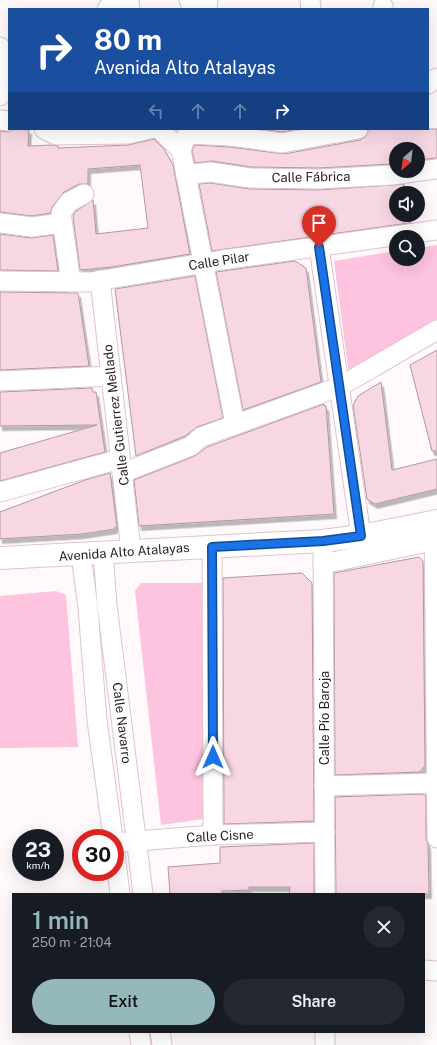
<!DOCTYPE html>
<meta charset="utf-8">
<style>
body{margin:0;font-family:"Public Sans",sans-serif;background:#242831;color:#f1f3f6;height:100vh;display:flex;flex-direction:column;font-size:15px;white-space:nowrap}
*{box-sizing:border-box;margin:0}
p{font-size:13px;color:#9ea1a6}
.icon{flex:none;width:22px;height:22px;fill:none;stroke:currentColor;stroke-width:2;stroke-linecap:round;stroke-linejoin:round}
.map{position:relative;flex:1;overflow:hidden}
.panel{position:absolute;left:12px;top:893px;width:413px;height:140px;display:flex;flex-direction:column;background:#171b24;border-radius:0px;box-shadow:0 4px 16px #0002}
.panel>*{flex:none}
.hud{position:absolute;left:8px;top:8px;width:421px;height:122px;border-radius:0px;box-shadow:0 4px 16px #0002;background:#1a4fa0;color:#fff;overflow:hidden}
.needle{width:26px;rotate:208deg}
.controls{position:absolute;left:389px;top:142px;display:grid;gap:8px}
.controls a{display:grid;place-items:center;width:36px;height:36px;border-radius:50%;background:#171b24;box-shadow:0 4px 16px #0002;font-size:20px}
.speed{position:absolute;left:12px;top:829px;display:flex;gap:8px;font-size:20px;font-weight:700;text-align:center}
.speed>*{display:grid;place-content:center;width:52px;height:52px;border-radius:50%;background:#171b24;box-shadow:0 4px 16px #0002;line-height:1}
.speed small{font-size:10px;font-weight:400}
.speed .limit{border:6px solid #d22;background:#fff;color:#111}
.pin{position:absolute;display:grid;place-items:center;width:34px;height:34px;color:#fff;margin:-41px -17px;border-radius:50% 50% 50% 0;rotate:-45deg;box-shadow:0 0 4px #0007}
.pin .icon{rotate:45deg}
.me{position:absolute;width:44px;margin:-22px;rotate:0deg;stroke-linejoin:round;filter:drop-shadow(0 0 3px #0008)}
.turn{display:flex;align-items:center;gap:14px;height:84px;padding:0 20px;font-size:18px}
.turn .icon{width:52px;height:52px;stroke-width:2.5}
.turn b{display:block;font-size:28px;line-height:34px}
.lanes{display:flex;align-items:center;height:38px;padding:0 20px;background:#0003;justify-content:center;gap:20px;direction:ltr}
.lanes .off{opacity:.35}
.round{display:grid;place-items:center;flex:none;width:42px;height:42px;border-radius:21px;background:#242831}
.overview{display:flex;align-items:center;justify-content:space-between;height:68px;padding:0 20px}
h1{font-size:24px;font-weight:600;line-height:30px;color:#95b8bc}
.primary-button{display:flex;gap:8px;margin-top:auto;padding:8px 20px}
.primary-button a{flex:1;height:46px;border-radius:24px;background:#95b8bc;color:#111;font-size:16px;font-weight:600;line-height:46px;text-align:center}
.primary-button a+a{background:#242831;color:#f1f3f6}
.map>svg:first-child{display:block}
.green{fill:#fec3de}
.building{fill:#f8d7e5;stroke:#b198a2;filter:url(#shadow)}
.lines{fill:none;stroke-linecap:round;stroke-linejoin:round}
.street-casing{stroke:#ddc3ce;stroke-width:21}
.secondary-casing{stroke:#ddc3ce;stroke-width:24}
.street{stroke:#fff;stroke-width:19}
.secondary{stroke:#fff;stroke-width:22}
.route-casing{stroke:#114b97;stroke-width:10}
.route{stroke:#1a73e8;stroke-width:7}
.labels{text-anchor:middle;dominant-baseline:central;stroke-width:3;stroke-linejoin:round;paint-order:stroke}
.street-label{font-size:13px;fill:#281e22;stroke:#fff}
</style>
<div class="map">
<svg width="437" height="1045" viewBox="0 0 437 1045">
<defs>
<filter id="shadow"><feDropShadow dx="2.5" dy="4.5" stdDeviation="0" flood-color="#0004"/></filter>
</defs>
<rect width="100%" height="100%" fill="#fff9fb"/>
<!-- green -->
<g class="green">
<polygon points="437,245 437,321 350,370 348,368 334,261 396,251 396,259 418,259 418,248"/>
<polygon points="141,583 206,583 204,819 161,825 135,591"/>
<polygon points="56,591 66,595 78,747 0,748 0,596"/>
</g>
<!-- building -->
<g class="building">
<polygon points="16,129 29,130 28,146 51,145 58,146 58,148 128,145 154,139 164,149 173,165 190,254 112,267 80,270 73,216 76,211 93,200 96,234 148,228 140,165 88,169 88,184 79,184 64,192 52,207 50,213 32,216 0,212 0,131 8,132"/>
<polygon points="260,129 297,129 282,132"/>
<polygon points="369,129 437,129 437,158 418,160 418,149 396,149 396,163 391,164 319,168 251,167 212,161 195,163 192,151 194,145 229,147 284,154 360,140 365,137"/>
<polygon points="210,183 250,189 319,190 404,184 405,193 396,193 396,215 408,215 409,223 212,251 199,184"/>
<polygon points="0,234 31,238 53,235 58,271 0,270"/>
<polygon points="295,261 306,268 321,382 243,410 216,272"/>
<polygon points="195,276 223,418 197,427 185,436 136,456 115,289"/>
<polygon points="0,292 78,293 89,366 0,370"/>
<polygon points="437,350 437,451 432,451 410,365"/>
<polygon points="381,382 392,470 437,459 437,489 375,504 367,499 353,405 358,396"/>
<polygon points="92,388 93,392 96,392 105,452 0,481 0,453 97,425 0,426 0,392"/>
<polygon points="324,404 324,406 326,406 334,514 139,526 134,480 195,456 207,447"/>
<polygon points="110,473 117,527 115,527 115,529 82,534 0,539 0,512 85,480"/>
<polygon points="419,557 423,561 425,765 420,772 335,775 334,573"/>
<polygon points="302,573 312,583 314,821 224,824 223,578"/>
<polygon points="423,794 426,796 426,838 428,845 429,894 336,894 335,797"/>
<polygon points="314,843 314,894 289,894 290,887 249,887 249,890 222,891 222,894 170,894 168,867 220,863 220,847"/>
</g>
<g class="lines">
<!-- street casing -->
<g class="street-casing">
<g id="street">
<polyline points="129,0 130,9"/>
<polyline points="189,0 193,9"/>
<polyline points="310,0 311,9"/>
<polyline points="383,6 383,9"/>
<polyline points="107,9 115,0"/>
<polyline points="207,9 208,0"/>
<polyline points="0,47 8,60 0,96"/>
<polyline points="428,84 437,78"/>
<polyline points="0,120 9,121"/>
<polyline points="44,129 56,135 128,134 150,129"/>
<polyline points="159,129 181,150 235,424"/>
<polyline points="230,136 282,143 358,129"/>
<polyline points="181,150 187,134 230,136 230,129"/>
<polyline points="186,175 210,172 250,178 319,179 392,175 437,169"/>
<polyline points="0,223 32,227 62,223"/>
<polyline points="319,247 361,536"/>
<polyline points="100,280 131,550"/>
<polyline points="0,281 91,282 222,260 437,230"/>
<polyline points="71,282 61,213 69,202 84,194"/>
<polyline points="0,381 111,376"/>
<polyline points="122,473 191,446 201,437 339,387 437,330"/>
<polyline points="0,492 120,459"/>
<polyline points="434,522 437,838"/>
<polyline points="323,541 325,894"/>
<polyline points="212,547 213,835"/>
<polyline points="103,552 107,605 143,894"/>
<polyline points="81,555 88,608 97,720 113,838"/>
<polyline points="323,564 437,540"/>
<polyline points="324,786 437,783"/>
<polyline points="124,842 213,835 325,832"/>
<polyline points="115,854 120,894"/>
<polyline points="424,970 437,971"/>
<polyline points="139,1032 141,1045"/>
<polyline points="160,1032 162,1045"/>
<polyline points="325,1045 325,1032"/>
</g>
</g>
<!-- secondary casing -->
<g class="secondary-casing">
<polyline id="secondary" points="0,558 323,541 361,536 437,521"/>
</g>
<!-- street -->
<use href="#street" class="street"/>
<!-- secondary -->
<use href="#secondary" class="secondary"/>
</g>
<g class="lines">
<!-- route casing -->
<g class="route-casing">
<polyline id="route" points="213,757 212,547 323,541 361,536 319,247"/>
</g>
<!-- route -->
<use href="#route" class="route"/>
</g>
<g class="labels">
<!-- street labels -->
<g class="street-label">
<text transform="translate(311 177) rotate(-1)">Calle Fábrica</text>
<text transform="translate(219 261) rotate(-9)">Calle Pilar</text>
<text transform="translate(116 415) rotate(-97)">Calle Gutierrez Mellado</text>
<text transform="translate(124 552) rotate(-4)">Avenida Alto Atalayas</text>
<text transform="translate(324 718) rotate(-90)">Calle Pío Baroja</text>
<text transform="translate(122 723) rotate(83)">Calle Navarro</text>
<text transform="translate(220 836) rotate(-3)">Calle Cisne</text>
</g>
</g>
</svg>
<div class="controls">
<a><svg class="needle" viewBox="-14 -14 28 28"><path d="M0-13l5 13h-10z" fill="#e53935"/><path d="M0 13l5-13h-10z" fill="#9ea1a6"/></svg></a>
<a><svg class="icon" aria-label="sound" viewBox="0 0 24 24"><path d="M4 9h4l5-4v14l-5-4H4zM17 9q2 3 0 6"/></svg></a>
<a><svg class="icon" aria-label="search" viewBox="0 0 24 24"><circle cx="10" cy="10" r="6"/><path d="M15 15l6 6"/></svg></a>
</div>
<div class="speed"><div>23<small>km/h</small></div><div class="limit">30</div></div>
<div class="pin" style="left:319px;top:247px;background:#d93025"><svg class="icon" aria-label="arrive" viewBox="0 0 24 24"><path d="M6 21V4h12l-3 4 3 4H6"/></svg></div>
<svg class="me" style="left:213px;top:757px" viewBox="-20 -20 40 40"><path d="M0-17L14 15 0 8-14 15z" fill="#1a73e8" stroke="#fff" stroke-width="4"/></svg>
<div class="hud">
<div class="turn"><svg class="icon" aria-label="right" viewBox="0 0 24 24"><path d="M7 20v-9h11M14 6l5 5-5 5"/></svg><div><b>80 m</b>Avenida Alto Atalayas</div></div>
<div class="lanes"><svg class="icon off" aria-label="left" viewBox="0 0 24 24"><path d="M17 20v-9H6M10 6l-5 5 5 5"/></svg><svg class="icon off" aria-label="ahead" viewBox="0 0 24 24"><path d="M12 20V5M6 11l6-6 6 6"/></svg><svg class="icon off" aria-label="ahead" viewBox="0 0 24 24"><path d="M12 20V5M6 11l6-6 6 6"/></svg><svg class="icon" aria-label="right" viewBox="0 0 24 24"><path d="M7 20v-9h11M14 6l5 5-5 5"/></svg></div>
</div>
<section class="panel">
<div class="overview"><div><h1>1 min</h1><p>250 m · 21:04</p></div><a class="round"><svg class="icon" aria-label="close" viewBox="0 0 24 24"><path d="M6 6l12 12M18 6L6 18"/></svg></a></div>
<div class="primary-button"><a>Exit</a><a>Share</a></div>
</section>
</div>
